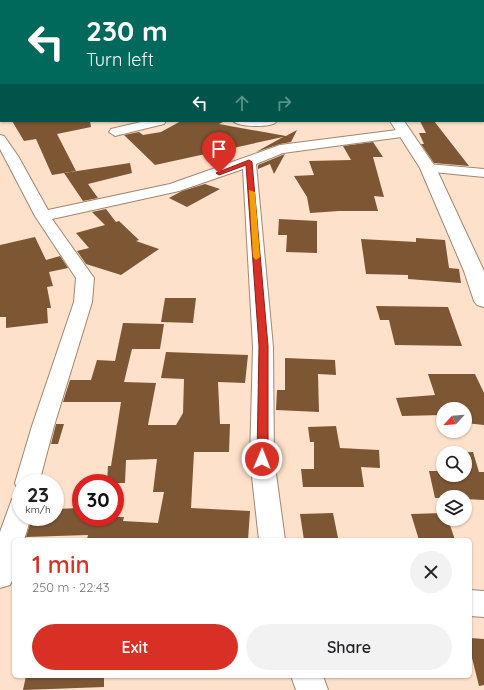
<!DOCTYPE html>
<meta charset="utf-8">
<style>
body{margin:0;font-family:Quicksand,sans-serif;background:#f2f2f2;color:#202124;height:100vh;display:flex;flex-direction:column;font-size:15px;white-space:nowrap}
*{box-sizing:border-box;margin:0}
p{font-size:13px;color:#757577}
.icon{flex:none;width:22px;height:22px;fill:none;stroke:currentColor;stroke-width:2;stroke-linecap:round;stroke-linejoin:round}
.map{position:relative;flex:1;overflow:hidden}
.sheet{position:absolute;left:12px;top:538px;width:460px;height:140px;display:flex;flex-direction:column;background:#fff;border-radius:6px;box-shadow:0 1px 3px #0004}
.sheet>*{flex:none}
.top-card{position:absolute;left:0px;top:0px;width:484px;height:122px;box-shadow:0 1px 3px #0004;background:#00695c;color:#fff;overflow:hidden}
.needle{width:26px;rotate:244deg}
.controls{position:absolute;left:436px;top:402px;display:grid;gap:8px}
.controls a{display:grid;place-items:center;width:36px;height:36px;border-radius:50%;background:#fff;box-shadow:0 1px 3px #0004;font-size:20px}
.speed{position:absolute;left:12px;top:474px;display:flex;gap:8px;font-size:20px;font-weight:700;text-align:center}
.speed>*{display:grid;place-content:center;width:52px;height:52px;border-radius:50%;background:#fff;box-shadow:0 1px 3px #0004;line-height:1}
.speed small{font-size:10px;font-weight:400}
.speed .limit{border:6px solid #d22;background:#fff;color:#111}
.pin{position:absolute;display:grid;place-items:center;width:34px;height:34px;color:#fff;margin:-41px -17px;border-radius:50% 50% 50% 0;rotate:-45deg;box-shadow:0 0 4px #0007}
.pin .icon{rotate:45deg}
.me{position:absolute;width:44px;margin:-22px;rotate:1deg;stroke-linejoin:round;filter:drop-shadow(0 0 3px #0008)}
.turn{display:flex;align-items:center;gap:14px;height:84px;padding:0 20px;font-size:18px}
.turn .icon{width:52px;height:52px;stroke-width:2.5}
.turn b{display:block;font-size:28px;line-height:34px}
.lanes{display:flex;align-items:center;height:38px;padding:0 20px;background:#0003;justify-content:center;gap:20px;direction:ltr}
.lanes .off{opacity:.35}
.round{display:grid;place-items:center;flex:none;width:42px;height:42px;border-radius:21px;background:#f2f2f2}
.headline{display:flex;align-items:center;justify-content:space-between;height:68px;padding:0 20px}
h1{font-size:24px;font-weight:600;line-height:30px;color:#d93025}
.action{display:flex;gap:8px;margin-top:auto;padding:8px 20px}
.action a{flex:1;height:46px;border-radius:24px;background:#d93025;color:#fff;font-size:16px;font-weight:600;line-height:46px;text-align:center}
.action a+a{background:#f2f2f2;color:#202124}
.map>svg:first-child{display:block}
.building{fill:#7d5634}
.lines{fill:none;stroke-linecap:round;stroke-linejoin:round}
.street-casing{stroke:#a08671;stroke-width:2}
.secondary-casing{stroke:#a08671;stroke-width:2}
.street{fill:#fff;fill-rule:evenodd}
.secondary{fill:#fff;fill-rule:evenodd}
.route{fill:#d93025;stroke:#8d1f18}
.slow{fill:#f59e0b}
</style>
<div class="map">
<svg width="484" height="690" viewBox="0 0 484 690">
<rect width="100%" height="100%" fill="#fee1ca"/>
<!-- building -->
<g class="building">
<polygon points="12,121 90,121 91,127 57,134 76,171 52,175 36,139 24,141"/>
<polygon points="181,121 225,121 219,124 286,136 297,130 291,142 280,144 256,152 283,137 155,165 124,135 139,132 143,135 161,132"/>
<polygon points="420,121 434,121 469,166 434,163 421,144 424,144 419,133 426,133"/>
<polygon points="373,142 383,157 373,157 384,197 374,196 378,211 339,211 310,213 307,197 294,176 314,175 309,161 351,160 343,146"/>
<polygon points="285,154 274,174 270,164 258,169 258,165"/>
<polygon points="130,163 132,173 88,184 98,198 83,201 64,173"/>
<polygon points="205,184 220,189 187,207 169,198 182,191"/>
<polygon points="106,209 116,222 119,221 139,240 136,241 159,249 121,275 86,264 77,251 89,248 76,233 105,225 92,212"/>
<polygon points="279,219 317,221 317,253 286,252 287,235 278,235"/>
<polygon points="35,237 46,260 60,256 68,268 49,272 53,286 47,287 51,308 47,308 48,323 6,328 6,317 0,317 0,245"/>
<polygon points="416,238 445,240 449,268 459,269 461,283 408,279 408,275 366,274 361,239 416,242"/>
<polygon points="165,298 196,298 193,323 161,322"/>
<polygon points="376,306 448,307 462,346 395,345 389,320 380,320"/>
<polygon points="123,323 164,324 160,349 132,349 124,382 156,383 148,425 176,425 183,413 184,379 161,378 166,352 248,355 245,383 218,382 220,424 230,424 229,452 194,452 191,508 250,511 248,540 87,539 88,535 26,537 32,517 55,517 55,509 81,508 81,517 124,517 123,521 158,523 164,492 153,492 157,459 126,460 125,483 107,483 108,466 111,466 121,402 63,402 70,380 91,380 97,360 115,361"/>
<polygon points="285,358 335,360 336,375 318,374 319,412 276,410 277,390 285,390"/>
<polygon points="428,374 475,374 484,393 484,425 465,423 465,409 443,409 443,415 402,416 396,398 435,395"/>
<polygon points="56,424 64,424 58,444 51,444"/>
<polygon points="336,426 340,448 379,450 380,468 361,467 364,487 303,487 301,469 314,469 314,442 310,442 308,427"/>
<polygon points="473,452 479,472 484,472 484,500 465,499 465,497 435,498 429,471 443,471 443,475 465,475 465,453 447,453"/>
<polygon points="333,513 338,538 304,540 300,514"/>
<polygon points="443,513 443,519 448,519 455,540 419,540 411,514"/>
<polygon points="470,638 484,639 484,685 479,686 470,650"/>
<polygon points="26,676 104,676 104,687 23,690"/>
</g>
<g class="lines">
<!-- street casing -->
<g class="street-casing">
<g id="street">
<polygon points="23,0 32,0 22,1"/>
<polygon points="279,0 289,0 278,1"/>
<rect x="483" y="9" width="1" height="4"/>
<rect x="0" y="55" width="1" height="6"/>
<rect x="483" y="58" width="1" height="6"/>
<rect x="0" y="99" width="1" height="6"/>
<polygon points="145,121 166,121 164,124 115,136 109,132 111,129"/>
<path d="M 233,121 L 275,121 L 276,122 C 272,128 237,127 233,121 Z"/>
<polygon points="405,129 409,130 411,133 409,136 283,153 256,164 273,347 274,459 285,540 259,540 250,459 253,347 243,169 179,191 52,219 94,278 92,302 54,426 39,483 21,483 21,491 18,490 15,483 32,426 74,302 76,278 35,216 0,149 0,135 4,136 18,156 48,210 170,184 280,145"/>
<polygon points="428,164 484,169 484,177 423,171 421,168 423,165"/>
<polygon points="21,496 21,517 31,517 24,540 14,540 14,576 10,585 0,588 0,532 12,499"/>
<polygon points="470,590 484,591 484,617 470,616"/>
<polygon points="291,676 323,676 328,690 296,690"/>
</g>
</g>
<!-- secondary casing -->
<g class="secondary-casing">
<g id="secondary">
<rect x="179" y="0" width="10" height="1"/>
<polygon points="390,121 404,121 436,168 484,271 484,307 477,305 474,301 464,271 420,168"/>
</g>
</g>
<!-- street -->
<use href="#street" class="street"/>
<!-- secondary -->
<use href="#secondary" class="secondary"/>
</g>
<!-- route -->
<polygon class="route" points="249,160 252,162 268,346 268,459 262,463 257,459 259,346 246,165 219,175 216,173"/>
<!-- slow -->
<polygon class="slow" points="249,190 255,192 260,257 256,260 253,257"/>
</svg>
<div class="controls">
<a><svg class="needle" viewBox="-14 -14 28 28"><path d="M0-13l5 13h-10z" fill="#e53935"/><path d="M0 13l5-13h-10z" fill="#757577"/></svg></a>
<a><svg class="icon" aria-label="search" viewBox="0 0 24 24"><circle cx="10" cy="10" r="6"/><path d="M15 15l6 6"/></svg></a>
<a><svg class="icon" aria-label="layers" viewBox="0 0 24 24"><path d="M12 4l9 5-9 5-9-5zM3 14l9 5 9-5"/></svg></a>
</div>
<div class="speed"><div>23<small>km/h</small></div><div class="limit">30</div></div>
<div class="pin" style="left:219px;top:173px;background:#d93025"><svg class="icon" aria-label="arrive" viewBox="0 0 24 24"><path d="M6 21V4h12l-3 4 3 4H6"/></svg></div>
<svg class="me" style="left:262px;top:459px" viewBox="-20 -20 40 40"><circle r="17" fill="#d93025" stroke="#fff" stroke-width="3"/><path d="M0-11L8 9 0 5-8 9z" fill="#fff"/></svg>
<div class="top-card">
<div class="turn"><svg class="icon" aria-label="left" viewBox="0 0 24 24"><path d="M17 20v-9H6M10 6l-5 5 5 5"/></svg><div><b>230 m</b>Turn left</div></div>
<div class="lanes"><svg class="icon" aria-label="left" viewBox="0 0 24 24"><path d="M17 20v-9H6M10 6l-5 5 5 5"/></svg><svg class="icon off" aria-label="ahead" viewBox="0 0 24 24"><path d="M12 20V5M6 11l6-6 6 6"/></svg><svg class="icon off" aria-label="right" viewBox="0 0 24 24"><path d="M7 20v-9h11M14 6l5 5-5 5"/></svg></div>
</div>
<section class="sheet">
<div class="headline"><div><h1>1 min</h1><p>250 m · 22:43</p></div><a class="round"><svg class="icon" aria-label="close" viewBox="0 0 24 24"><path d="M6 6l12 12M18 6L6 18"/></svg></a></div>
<div class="action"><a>Exit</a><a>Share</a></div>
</section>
</div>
